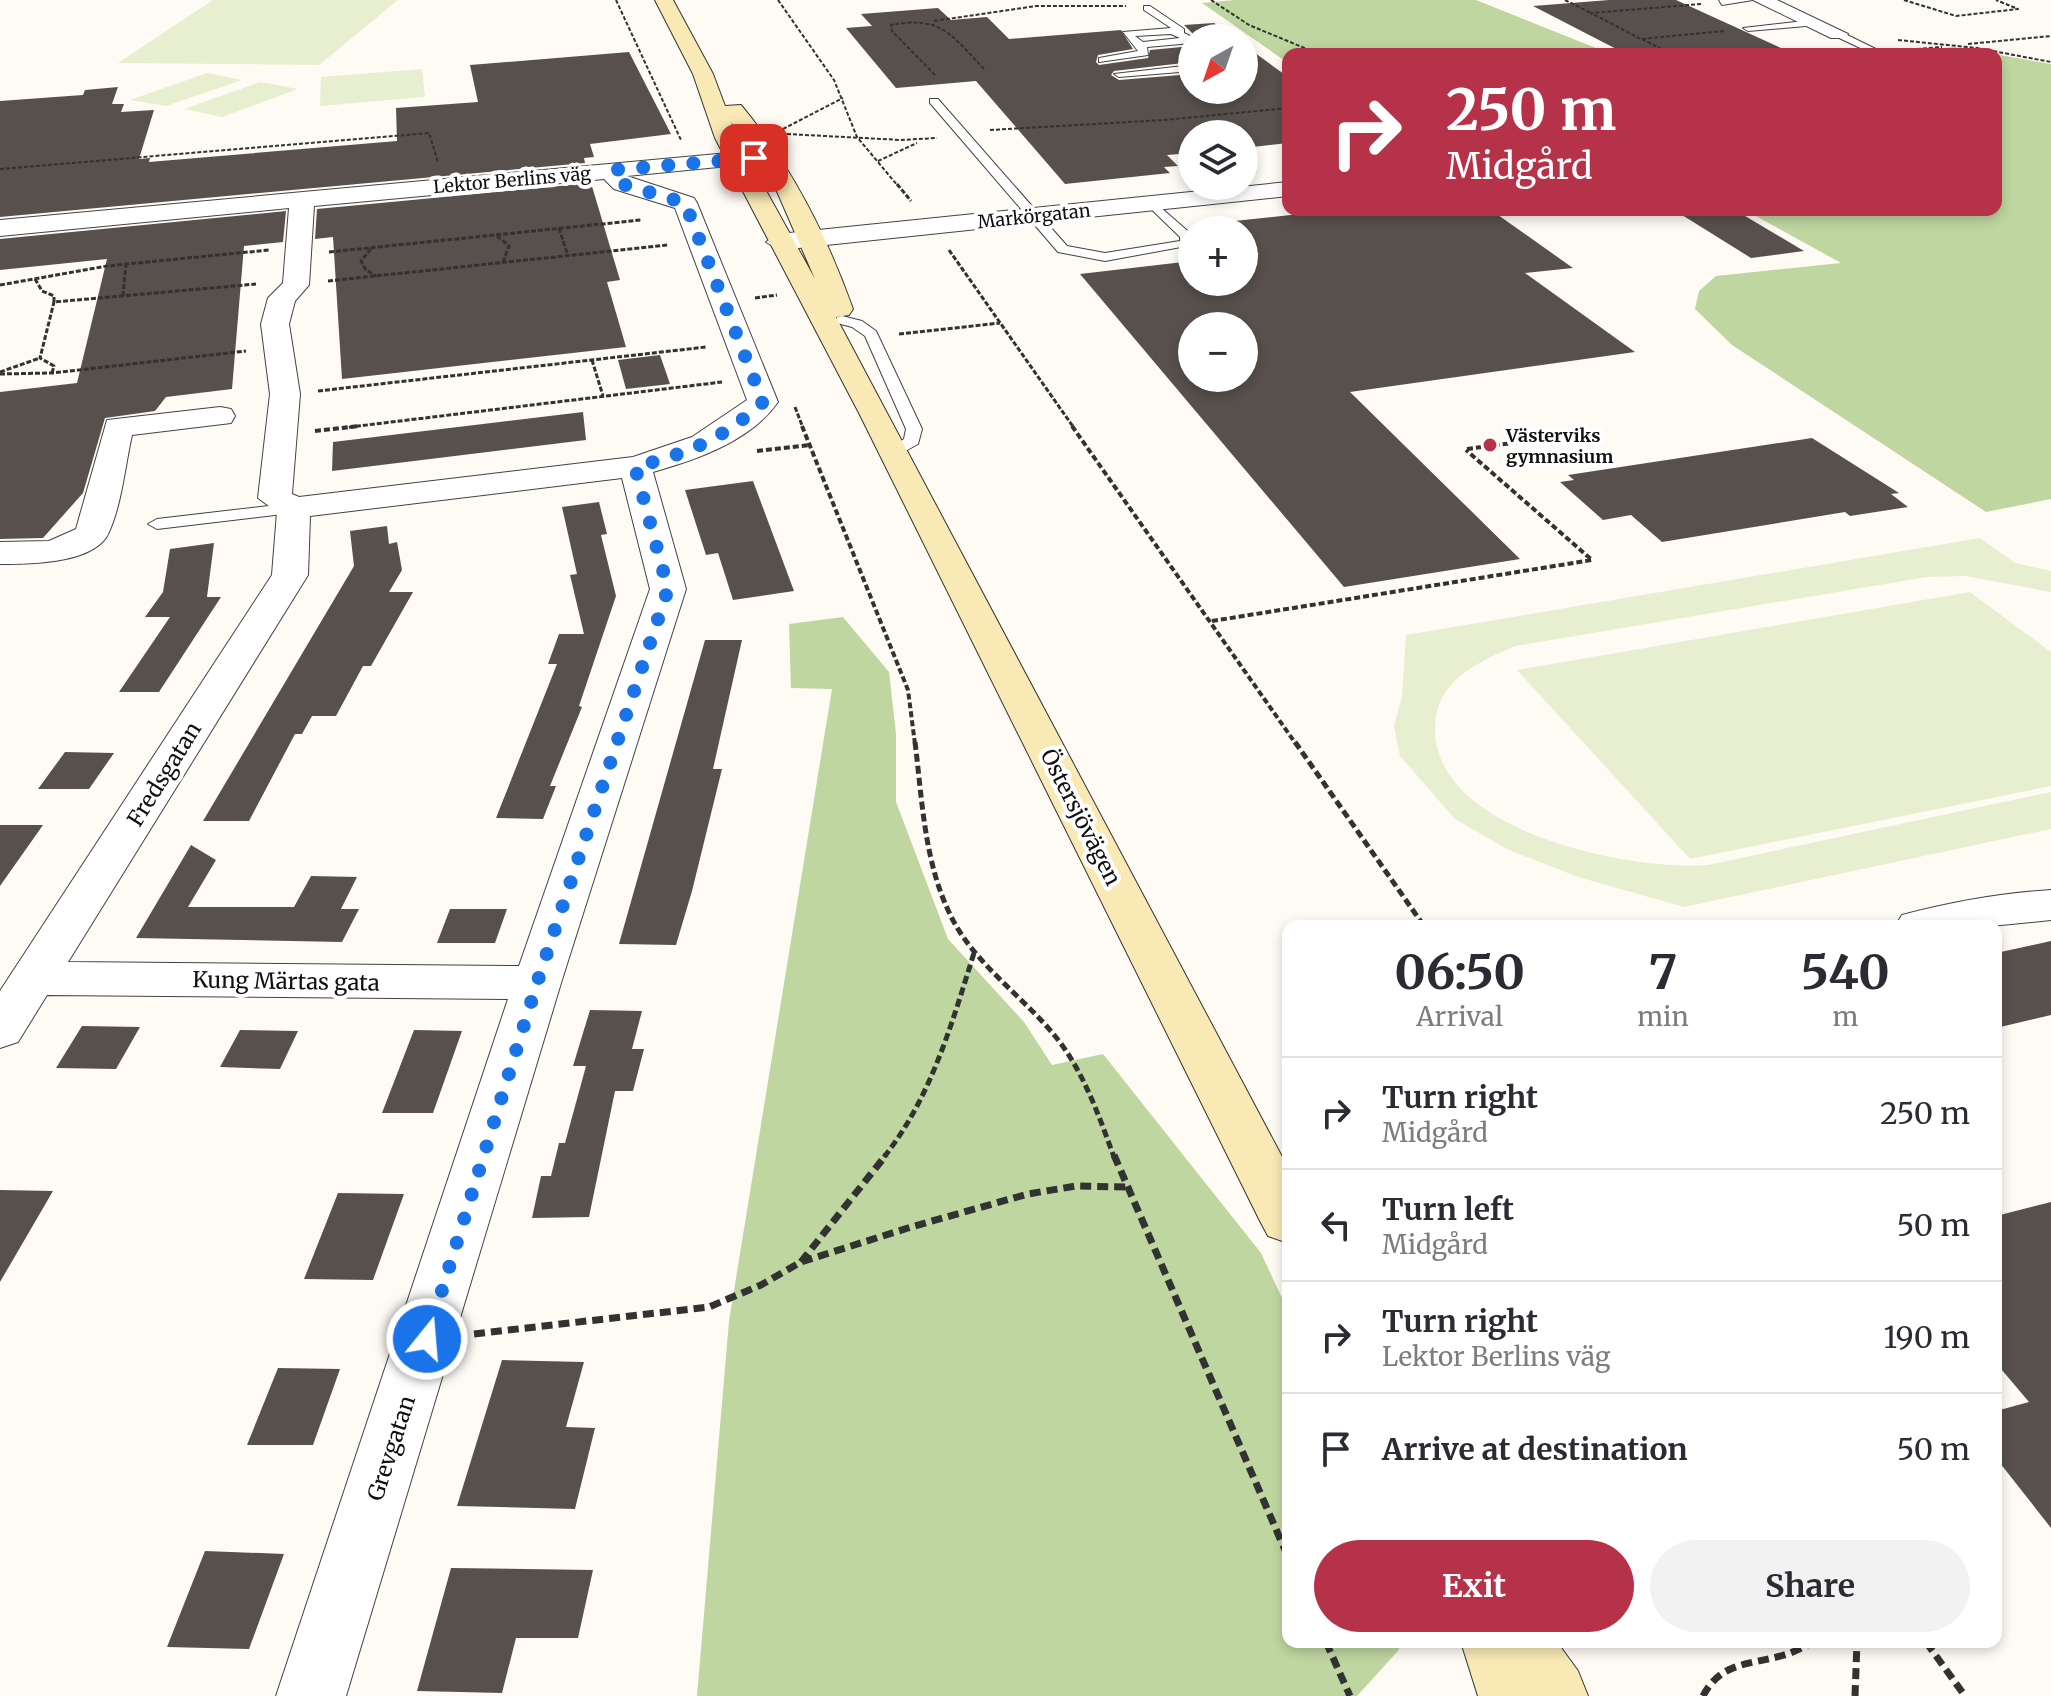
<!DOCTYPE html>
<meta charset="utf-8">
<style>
body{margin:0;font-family:Merriweather,serif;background:#f2f2f3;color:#2b2b33;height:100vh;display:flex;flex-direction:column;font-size:30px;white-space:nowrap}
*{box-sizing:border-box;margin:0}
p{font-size:26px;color:#7c7c81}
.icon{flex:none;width:44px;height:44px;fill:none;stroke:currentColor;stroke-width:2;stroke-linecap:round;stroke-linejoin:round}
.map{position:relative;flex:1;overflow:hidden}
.side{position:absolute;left:1282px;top:920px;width:720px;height:728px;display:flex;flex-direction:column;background:#fff;border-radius:16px;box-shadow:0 4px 12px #0003}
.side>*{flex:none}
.hud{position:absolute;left:1282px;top:48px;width:720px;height:168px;border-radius:16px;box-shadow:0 4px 12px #0003;background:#b63248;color:#fff;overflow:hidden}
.needle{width:52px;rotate:220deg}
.buttons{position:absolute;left:1178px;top:24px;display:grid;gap:16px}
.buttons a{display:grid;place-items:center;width:80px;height:80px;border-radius:50%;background:#fff;box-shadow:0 4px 12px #0003;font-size:40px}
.pin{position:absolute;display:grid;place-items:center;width:68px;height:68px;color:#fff;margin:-34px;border-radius:16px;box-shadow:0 4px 12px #0006}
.me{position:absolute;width:88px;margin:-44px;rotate:17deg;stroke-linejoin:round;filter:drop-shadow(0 0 6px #0008)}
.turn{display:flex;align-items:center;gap:28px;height:168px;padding:0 32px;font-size:36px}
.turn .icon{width:104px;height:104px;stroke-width:2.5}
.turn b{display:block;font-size:56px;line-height:68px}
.eta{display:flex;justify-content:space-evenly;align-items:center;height:136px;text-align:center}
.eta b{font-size:48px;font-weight:700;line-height:56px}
.action{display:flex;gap:16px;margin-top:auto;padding:16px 32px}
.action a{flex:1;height:92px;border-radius:48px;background:#b63248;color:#fff;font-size:32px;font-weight:700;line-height:92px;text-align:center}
.action a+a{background:#f2f2f3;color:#2b2b33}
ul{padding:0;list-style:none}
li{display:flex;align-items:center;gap:24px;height:112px;padding:0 32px;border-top:2px solid #e1e1e2}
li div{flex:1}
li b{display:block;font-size:30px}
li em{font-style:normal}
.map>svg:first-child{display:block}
.forest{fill:#bfd6a0}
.pitch{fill:#e8efd1}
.building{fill:#58504d;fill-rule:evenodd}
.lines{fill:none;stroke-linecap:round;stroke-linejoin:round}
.service-casing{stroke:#434343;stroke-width:2}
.minor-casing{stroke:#434343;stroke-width:2}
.secondary-casing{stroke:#323232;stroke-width:2}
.path-far4{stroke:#323232;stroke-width:2;stroke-dasharray:4 2;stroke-linecap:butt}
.path-far3{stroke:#323232;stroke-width:3;stroke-dasharray:5 2;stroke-linecap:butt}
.path-far2{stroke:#323232;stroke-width:4;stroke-dasharray:6 3;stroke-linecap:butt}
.path-far1{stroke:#323232;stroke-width:5;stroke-dasharray:8 4;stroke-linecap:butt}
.path{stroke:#323232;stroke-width:7;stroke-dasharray:11 6;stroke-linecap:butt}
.service{fill:#fff;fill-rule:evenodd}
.minor{fill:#fff;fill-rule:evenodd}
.secondary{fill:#f8e9b5;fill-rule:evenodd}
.route{stroke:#1a73e8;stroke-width:14;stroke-dasharray:0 25.2}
.poi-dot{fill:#b63248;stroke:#fff;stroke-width:3}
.labels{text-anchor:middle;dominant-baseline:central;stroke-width:8;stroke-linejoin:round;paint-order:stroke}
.far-street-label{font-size:18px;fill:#101010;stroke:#fff}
.far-poi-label{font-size:18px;font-weight:bold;fill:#101010;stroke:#fff;text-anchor:start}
.street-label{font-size:22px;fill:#101010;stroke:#fff}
</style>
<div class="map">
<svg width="2051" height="1696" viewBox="0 0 2051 1696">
<rect width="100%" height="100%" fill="#fefbf4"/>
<!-- forest -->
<g class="forest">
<polygon points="1235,0 1476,0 1611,54 1288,54 1288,63 1202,3"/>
<polygon points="1954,47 2051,64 2051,499 1986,512 1732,345 1695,309 1699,291 1716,276 1841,263 1745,210 1996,210 1996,54 1884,54"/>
<polygon points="843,617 889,672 896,734 896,802 948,939 1024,1022 1052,1065 1103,1054 1261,1253 1288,1311 1288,1642 1402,1642 1398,1651 1357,1696 697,1696 729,1321 832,689 791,688 789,624"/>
</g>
<!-- pitch -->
<g class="pitch">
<polygon points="213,0 398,0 319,65 118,63"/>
<polygon points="422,69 425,97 320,106 321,77"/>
<polygon points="207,73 242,80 166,106 130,100"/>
<polygon points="260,82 298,89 222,117 184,109"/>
<path d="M 1980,538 L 2015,563 L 2051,571 L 2051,592 L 1965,576 L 1927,577 L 1515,646 C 1478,662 1437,680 1435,726 C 1431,831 1629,871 1708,865 L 2051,792 L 2051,829 L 1684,907 L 1578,877 L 1509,850 L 1455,819 L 1400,756 L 1394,726 L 1402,697 L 1406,635 Z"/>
<polygon points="1970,592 2051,652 2051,786 1690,859 1517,670"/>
</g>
<!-- building -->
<g class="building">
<polygon points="1609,0 1676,0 1781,48 1709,54 1686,54 1677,49 1626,54 1533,6"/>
<polygon points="938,8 951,20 987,17 1009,39 1121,30 1133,49 1098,55 1096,62 1099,65 1148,58 1150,50 1192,46 1192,62 1114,71 1111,75 1119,80 1192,74 1192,90 1244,90 1244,78 1256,69 1244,60 1244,45 1288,77 1288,143 1244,148 1244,134 1192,134 1192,153 1167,155 1178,166 1164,167 1170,173 1065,184 976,81 896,88 846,28 872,26 861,14"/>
<polygon points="1214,23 1235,38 1197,38 1184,25"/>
<polygon points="629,52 671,134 590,144 594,157 584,158 585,163 0,217 0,101 83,95 85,90 118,87 112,104 124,104 121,112 154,110 139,159 150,158 149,162 397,141 396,108 478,102 470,65"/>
<polygon points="591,183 620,280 607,282 626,347 342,379 333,237 315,239 317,209"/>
<path d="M 1336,210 L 1491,210 L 1573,268 L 1525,273 L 1635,352 L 1350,392 L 1520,559 L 1344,587 L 1080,274 L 1192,261 L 1192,282 L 1244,282 L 1244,255 L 1259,254 L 1244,240 L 1244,230 L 1234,230 L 1225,222 ZM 1192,326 L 1244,326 L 1244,378 L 1192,378 Z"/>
<polygon points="1674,210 1735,210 1804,251 1751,258"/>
<polygon points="286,211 283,242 244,246 232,389 166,397 155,411 105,418 83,493 43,538 0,539 0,392 77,383 107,259 0,270 0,239"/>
<polygon points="660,355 670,384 626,389 618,360"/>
<polygon points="583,412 586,440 332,471 333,442"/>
<polygon points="1812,438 1899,493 1891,494 1908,507 1850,516 1845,512 1662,542 1631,515 1603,520 1560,482 1574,480 1568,475"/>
<polygon points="753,481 794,591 733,600 718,553 706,555 685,490"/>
<polygon points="599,502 607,534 601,535 616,596 579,706 582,707 550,786 556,786 543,819 496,818 557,664 548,664 559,634 584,634 570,575 577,574 562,507"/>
<polygon points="387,526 389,544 397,542 402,570 389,592 413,592 371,666 363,666 336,716 312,716 302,734 295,734 249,821 203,821 354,566 350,531"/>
<polygon points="214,543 207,597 221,597 159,692 119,692 170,617 145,617 163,592 170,549"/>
<polygon points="705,640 742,640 713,769 722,769 692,891 676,945 619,944"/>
<polygon points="65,752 114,753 89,789 38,789"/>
<polygon points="0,825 43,825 0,886"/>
<polygon points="191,845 216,860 188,907 294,907 311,876 357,877 341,909 359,909 342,942 136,938"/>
<polygon points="450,909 507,909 495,943 437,943"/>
<polygon points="2051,941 2051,1015 1996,1028 1996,953"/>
<polygon points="590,1010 642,1011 632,1049 644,1049 633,1091 615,1091 589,1217 532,1218 541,1176 551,1176 559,1143 565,1143 586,1066 573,1066"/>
<polygon points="82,1026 140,1027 116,1069 56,1068"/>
<polygon points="240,1030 298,1031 280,1069 220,1067"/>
<polygon points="414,1030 462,1031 433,1113 382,1113"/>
<polygon points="0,1190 53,1191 0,1282"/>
<polygon points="338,1193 404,1194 373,1280 304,1279"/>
<polygon points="2051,1202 2051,1528 1996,1458 1996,1411 2029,1402 1996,1363 1996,1216"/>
<polygon points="502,1360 584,1362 566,1427 595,1428 575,1509 457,1506"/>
<polygon points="278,1368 340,1369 313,1445 247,1445"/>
<polygon points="205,1551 284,1554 249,1649 167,1647"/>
<polygon points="451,1568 593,1570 578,1638 516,1638 502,1693 417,1691"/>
</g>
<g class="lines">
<!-- service casing -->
<g class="service-casing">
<g id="service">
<polygon points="1719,0 1753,0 1722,5"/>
<path d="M 1144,6 L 1150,6 L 1184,29 L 1184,33 L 1194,38 L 1192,43 L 1147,47 L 1148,55 L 1099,62 L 1099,58 L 1138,51 L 1123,32 L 1171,28 L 1144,10 ZM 1171,34 L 1180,38 L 1143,42 L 1135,36 Z"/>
<polygon points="1814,20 1817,25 1748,31 1743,28"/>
<polygon points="1835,32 1841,32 1886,54 1873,54 1835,36"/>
<polygon points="1244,63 1253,68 1244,75"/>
<polygon points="1192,65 1192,71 1119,77 1114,74"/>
<polygon points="930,99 938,99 1067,246 1105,253 1180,241 1180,237 1146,204 1152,200 1190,233 1192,245 1105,261 1058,252 930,103"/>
<polygon points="842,316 862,321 876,331 922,429 918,444 900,454 886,451 904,439 906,429 865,336 852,327 837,323 837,317"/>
<polygon points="294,503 300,504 300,512 157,529 148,524 157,519"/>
</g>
</g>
<!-- minor casing -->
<g class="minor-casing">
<g id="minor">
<polygon points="1753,0 1777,0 1848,34 1845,38 1831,38"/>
<path d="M 771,149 L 779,151 L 783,156 L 779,161 L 627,176 L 694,198 L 697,203 L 778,402 C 751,441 696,460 653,472 L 686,589 L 561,983 L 346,1696 L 276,1696 L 508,999 L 47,995 L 18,1042 L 0,1048 L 0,991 L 272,575 L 277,512 L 258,498 L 270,394 L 261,324 L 268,298 L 283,283 L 289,208 L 0,236 L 0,220 ZM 604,179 L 614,189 L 675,208 L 747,400 L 692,437 L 633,457 L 299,497 L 292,494 L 300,394 L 289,324 L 295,301 L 309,285 L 314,206 ZM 622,478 L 650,589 L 519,966 L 68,962 L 308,575 L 310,516 Z"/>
<polygon points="1288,182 1288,196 779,250 766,242 779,234"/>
<path d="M 220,407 L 231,409 L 235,416 L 231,423 L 132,435 C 125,466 122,503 109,532 C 96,564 29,564 0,564 L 0,542 L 49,541 L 76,529 L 107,420 Z"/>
<path d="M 2051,890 L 2051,920 L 1991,926 L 1895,926 L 1902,915 C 1951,902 2000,893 2051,890 Z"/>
</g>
</g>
<!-- secondary casing -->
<g class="secondary-casing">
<g id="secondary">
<path d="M 655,0 L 673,0 L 713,74 L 725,106 L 741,105 C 792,167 826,234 853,309 L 849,315 L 836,317 L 1288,1168 L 1288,1243 L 1268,1236 L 1260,1221 L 859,413 L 715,138 L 693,74 ZM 731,122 L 772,180 L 815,279 L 737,138 Z"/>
<polygon points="1461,1642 1557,1642 1578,1671 1588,1696 1478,1696"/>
</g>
</g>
<!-- path-far4 -->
<g class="path-far4">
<polyline points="616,0 681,140"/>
<polyline points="778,0 834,80 857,137 898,186"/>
<polyline points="1211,0 1249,25 1319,54"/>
<polyline points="1565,0 1591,13"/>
<polyline points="1904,0 1956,16 2018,9 1996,0"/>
<polyline points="1701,4 1591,13 1641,39 1724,31"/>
<polyline points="934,21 1036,6 1126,6"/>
<polyline points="1642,39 1671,54"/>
<polyline points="1898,40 1977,48 2051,62"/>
<polyline points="1968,44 2051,36"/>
<polyline points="1905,50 1942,47"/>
<path d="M 935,75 L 892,31 L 891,25 C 942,15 952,36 985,70"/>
<polyline points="783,129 843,98"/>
<polyline points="990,130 1164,120 1288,108"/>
<polyline points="787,134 901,140 937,138"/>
<polyline points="878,161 917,143"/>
<polyline points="0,169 429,133 438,162"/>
</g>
<!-- path-far3 -->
<g class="path-far3">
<polyline points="897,184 911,201"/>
<polyline points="559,228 568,256"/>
<polyline points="497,236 509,246 503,262"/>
<polyline points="371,249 361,261 366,270 376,276"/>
<polyline points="949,250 1074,428"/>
<polyline points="329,252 641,220"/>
<polyline points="35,279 42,291 54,296 54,302 256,284"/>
<polyline points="328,281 668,245"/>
<polyline points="0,285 107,266 269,250"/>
<polyline points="123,296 126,263"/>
<polyline points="755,298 777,295"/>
<polyline points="899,334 1000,323"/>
<polyline points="592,360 603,396"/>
<polyline points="0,372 40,358"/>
<polyline points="52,373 54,366 40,358 54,302"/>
<polyline points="0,374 52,373 246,351"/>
<polyline points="318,391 706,347"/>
<polyline points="795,407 803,428"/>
<polyline points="342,428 722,382"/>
</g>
<!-- path-far2 -->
<g class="path-far2">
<polyline points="802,426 908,690 915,744"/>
<polyline points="1072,426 1296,744"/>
<polyline points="315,431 359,426"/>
<polyline points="1467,449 1549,438"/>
<polyline points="757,451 810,445"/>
<polyline points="1212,621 1592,560 1466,450"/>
</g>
<!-- path-far1 -->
<g class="path-far1">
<path d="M 915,742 C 922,798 924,858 948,910 C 971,962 1020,993 1055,1036 C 1083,1070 1099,1116 1114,1157"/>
<polyline points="1295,742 1424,926"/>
<path d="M 884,1157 C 931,1098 952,1023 974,953"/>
</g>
<!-- path -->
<g class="path">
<polyline points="1114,1155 1288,1557"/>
<polyline points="801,1262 886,1155"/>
<polyline points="474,1334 709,1307 761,1285 801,1262 911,1227 1028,1194 1076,1186 1126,1187"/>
<polyline points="1326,1642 1350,1696"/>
<polyline points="1926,1642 1965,1696"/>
<path d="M 1703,1696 C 1721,1661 1751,1665 1784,1655 C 1795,1652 1804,1646 1814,1642"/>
<polyline points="1855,1696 1857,1642"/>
</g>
<!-- service -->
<use href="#service" class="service"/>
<!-- minor -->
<use href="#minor" class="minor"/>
<!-- secondary -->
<use href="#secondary" class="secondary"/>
</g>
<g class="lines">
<!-- route -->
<path class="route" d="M 427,1339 L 537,983 L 668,589 L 635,467 C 688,453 722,440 763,402 L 685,203 L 622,184 L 613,170 L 754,158"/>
</g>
<!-- markers -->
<circle class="poi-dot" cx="1490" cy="445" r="8"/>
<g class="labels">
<!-- far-street labels -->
<g class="far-street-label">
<text transform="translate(512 180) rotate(-5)">Lektor Berlins väg</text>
<text transform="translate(1034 216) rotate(-6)">Markörgatan</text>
</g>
<!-- far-poi labels -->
<g class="far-poi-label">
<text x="1506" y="435">Västerviks<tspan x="1506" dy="21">gymnasium</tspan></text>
</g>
<!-- street labels -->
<g class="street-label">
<text transform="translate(164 774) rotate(-58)">Fredsgatan</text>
<text transform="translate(1081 817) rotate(63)">Östersjövägen</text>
<text transform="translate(286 981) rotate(1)">Kung Märtas gata</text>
<text transform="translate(391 1448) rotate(-72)">Grevgatan</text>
</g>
</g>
</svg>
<div class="buttons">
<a><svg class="needle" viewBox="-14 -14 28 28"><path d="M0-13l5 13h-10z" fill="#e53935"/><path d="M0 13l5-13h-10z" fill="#7c7c81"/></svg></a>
<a><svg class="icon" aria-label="layers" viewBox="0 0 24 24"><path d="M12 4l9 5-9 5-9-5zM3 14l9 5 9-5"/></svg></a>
<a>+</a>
<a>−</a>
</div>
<div class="pin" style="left:754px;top:158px;background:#d93025"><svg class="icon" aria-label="arrive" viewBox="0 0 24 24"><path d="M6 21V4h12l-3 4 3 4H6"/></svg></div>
<svg class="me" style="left:427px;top:1339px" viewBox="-20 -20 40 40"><circle r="17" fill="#1a73e8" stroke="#fff" stroke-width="3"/><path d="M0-11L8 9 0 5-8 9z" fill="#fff"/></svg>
<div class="hud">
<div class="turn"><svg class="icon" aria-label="right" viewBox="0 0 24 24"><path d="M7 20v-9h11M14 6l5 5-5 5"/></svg><div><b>250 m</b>Midgård</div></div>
</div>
<section class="side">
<div class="eta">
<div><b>06:50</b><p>Arrival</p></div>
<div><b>7</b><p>min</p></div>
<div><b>540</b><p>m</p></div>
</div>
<ul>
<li><svg class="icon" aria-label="right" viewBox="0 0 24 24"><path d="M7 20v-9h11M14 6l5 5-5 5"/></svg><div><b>Turn right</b><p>Midgård</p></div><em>250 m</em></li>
<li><svg class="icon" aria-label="left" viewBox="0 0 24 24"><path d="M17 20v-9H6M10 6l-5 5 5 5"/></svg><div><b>Turn left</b><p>Midgård</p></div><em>50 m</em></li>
<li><svg class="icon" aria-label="right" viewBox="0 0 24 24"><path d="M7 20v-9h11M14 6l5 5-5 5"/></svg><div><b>Turn right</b><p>Lektor Berlins väg</p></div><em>190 m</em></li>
<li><svg class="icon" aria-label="arrive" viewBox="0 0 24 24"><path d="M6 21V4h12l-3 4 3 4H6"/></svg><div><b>Arrive at destination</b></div><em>50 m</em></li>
</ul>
<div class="action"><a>Exit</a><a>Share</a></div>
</section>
</div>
